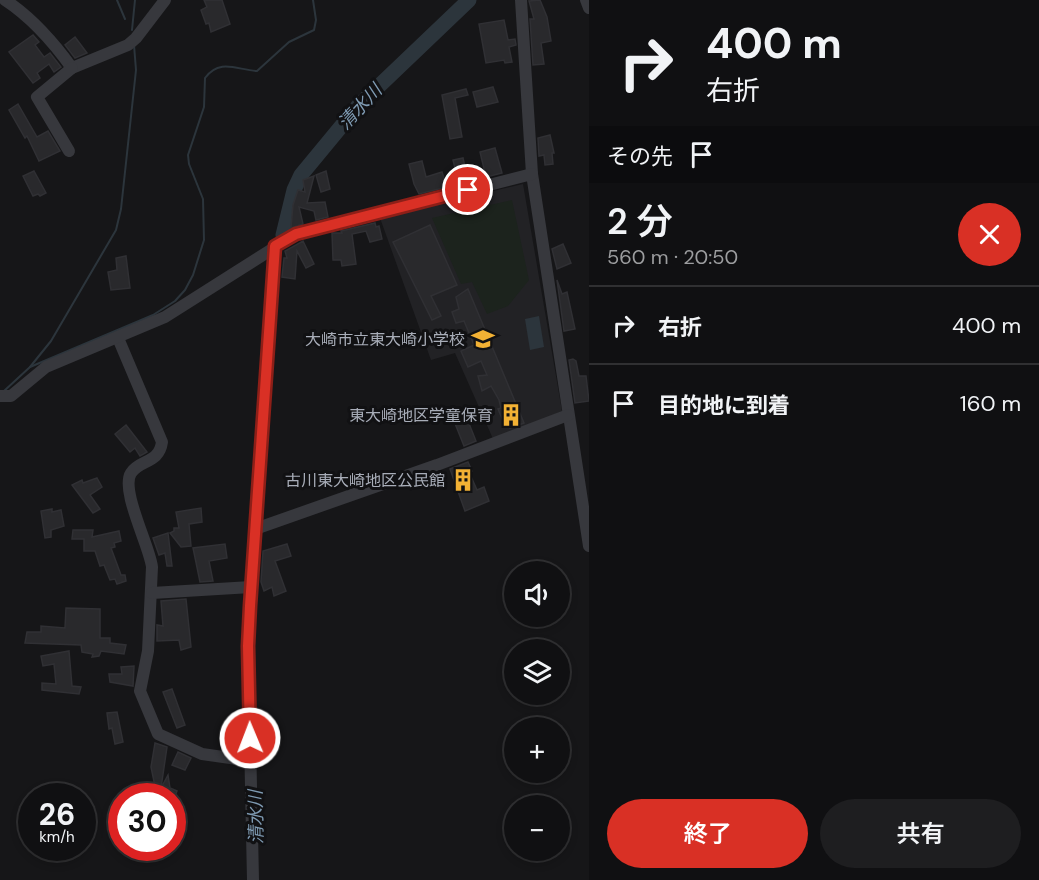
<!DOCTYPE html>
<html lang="ja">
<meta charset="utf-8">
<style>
body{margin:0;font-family:"DM Sans","Noto Sans JP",sans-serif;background:#1e1e20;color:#f1f3f6;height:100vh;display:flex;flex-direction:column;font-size:22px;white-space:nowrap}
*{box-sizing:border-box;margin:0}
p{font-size:20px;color:#9c9d9f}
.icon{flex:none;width:33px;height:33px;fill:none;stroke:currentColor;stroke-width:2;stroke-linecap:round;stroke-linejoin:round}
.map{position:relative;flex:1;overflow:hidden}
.sheet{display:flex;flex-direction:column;background:#101012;width:450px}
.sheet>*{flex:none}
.guide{background:#101012;color:#f1f3f6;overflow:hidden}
.controls{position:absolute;left:504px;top:561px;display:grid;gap:12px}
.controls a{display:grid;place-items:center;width:66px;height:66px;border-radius:50%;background:#101012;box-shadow:0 3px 9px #0003,0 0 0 2px #303032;font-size:30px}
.speed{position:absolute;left:18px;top:783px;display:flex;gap:12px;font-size:30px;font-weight:700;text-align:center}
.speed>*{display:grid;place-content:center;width:78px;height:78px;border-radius:50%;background:#101012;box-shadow:0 3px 9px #0003,0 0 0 2px #303032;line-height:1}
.speed small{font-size:15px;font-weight:400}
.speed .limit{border:9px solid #d22;background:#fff;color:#111}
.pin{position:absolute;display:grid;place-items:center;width:51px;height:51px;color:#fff;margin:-26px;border:3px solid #fff;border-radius:50%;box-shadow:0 2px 6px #0007}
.me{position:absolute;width:66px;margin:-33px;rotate:359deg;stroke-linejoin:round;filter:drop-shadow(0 0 4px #0008)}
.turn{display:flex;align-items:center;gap:21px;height:126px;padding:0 18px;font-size:27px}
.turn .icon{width:78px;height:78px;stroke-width:2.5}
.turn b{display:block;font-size:42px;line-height:51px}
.then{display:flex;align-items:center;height:57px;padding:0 18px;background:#0003;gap:12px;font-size:22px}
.round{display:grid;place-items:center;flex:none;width:63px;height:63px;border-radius:32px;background:#1e1e20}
.overview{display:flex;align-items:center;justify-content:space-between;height:102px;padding:0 18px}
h1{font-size:36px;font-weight:600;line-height:45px}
.primary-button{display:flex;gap:12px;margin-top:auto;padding:12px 18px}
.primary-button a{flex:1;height:69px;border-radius:36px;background:#d93025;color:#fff;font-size:24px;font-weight:600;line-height:69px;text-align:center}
.primary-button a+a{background:#1e1e20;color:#f1f3f6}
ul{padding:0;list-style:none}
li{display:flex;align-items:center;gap:18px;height:78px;padding:0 18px;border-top:2px solid #303032}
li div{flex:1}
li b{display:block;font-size:22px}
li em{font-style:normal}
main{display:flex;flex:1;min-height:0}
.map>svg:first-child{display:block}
.built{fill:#222225}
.green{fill:#1c231d}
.water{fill:#2c353c}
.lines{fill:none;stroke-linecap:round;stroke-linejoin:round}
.stream{stroke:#2c353c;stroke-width:2}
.river{stroke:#2c353c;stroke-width:15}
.building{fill:#29292c;stroke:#303034;stroke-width:1.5}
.minor{stroke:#37383d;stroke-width:12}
.route-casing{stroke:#8d1f18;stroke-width:15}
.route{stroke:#d93025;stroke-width:10}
.labels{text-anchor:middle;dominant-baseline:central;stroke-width:6;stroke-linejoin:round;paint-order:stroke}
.poi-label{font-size:16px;fill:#a8adb8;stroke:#111113;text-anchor:end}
.water-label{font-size:18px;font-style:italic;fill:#7f9bb3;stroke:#111113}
</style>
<main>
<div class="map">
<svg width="589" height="880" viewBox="0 0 589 880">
<rect width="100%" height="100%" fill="#161618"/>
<!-- built -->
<polygon class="built" points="523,184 562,411 494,441 455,353 431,360 380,218"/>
<!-- green -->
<polygon class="green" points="512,200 529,280 508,306 487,314 472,282 461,284 432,218"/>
<!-- water -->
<polygon class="water" points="539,316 544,347 530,350 525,319"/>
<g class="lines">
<!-- stream -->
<g class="stream">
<polyline points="117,0 125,19"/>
<polyline points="132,30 135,0"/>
<path d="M 30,367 L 153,315 L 175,301 L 185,290 L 193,275 L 204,240 L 203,199 L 189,164 L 188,155 L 204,107 L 205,78 C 220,58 237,70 257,71 L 289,42 L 314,30 L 316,20 L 313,0"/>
<polyline points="4,391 30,367 51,341 116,230 121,209 136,70 134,45"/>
</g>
<!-- river -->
<polyline class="river" points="283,235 294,190 301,175 358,106 469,0"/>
</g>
<!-- building -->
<g class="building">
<polygon points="204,0 222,0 230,24 211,32 209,23 206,24 201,10 207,7"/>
<polygon points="540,0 547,17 551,41 541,43 544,64 533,65 530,19 534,19 529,1"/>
<polygon points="504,20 508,40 515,39 516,45 509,47 512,62 505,63 504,60 486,63 479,24"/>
<polygon points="33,35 39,42 35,45 44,57 50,53 61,67 54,72 49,64 37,73 40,78 33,83 9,52"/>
<polygon points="75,37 87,53 75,58 65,45"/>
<polygon points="493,87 498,102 477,107 473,92"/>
<polygon points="466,89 468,95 455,98 462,137 450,139 442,95"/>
<polygon points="18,104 37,137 48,131 60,151 39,161 27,136 25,138 9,110"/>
<polygon points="550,135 554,153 552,153 553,164 545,165 544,155 539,156 538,138"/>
<polygon points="495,148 502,173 486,177 480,152"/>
<polygon points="463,158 465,167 468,166 472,181 459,184 453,160"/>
<polygon points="422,161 426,177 442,172 447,187 419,194 414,184 409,164"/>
<polygon points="34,171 46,193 40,196 38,194 33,196 23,176"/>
<polygon points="326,171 330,189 321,192 316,175"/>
<polygon points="314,176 307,203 325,202 328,217 316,220 314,211 299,207 303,224 291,228 293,205 298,190 305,192 303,180"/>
<polygon points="375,223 376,227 379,226 382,239 370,242 366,231 352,234 356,264 342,266 341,260 333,260 332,233 342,233 341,231"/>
<polygon points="430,225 457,285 431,296 441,316 432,320 393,242"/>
<polygon points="303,241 314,264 306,268 297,251 295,279 282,277 284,258 287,258 285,251"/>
<polygon points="563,244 571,263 557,269 552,249"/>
<polygon points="126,256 130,288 111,290 108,272 117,270 116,258"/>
<polygon points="557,280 562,294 567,292 575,329 564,331"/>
<polygon points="468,289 524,423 510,428 507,422 504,423 498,409 501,408 499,400 491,386 482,391 478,376 487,375 481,361 468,367 461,351 474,345 464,321 456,323 452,312 459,309 456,297"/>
<polygon points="573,359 576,361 579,376 586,376 589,401 575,403 569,360"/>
<polygon points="466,416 476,441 464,446 454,421"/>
<polygon points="126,425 147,452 140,456 135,448 130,452 115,434"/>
<polygon points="468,462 472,471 469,472 477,490 484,487 489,501 465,511 450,469"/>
<polygon points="97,478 102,487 90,495 100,509 93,513 72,485 82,480 83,483"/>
<polygon points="201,508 202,522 189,524 191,546 181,547 170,533 174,531 174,528 179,528 176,512"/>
<polygon points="52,509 52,512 61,510 64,526 51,530 51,537 45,538 41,511"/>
<polygon points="73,530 93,530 92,537 119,531 121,541 114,543 115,547 111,548 121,575 125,575 126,581 117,584 115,579 110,580 104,565 100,566 95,551 84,551 84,539 72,539"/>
<polygon points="168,533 172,566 167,566 165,553 159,555 153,538"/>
<polygon points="225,544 227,558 209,561 213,581 200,582 193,548"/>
<polygon points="287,544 291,556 275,561 286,591 274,596 272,587 264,591 261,582 263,551"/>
<polygon points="186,599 191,647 181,650 179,640 157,641 157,625 163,626 161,601"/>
<polygon points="66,608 100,609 100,638 110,638 110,643 126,645 124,654 101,651 99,656 92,657 93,654 82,652 81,645 25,643 27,632 41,632 41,626 65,628"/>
<polygon points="69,651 72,686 81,687 79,694 42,690 42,683 56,684 54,664 43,666 41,656"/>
<polygon points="134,666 133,686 110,682 109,674 122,674 121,667"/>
<polygon points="172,689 185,725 177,728 163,692"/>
<polygon points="117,712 123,742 115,744 112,728 109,729 107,713"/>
<polygon points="155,743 167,747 161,788 168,775 170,788 177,791 175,796 157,796 151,767"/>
<polygon points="178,752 191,758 185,770 172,765"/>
</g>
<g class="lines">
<!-- minor -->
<g class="minor">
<path d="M 5,0 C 31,17 54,43 72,68 L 128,45 L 136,38 L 165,0"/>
<polyline points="521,0 532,174 589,546"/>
<polyline points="586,0 589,8"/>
<polyline points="69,151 37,97 72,68"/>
<path d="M 118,338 L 162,442 C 159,464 140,459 131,473 C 120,490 150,547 152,567 L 148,651 L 140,691 L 158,734 L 202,754 L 251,761"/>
<polyline points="0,396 11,396 46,367 165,317 296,234 532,174"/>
<polyline points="255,529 437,465 568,415"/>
<polyline points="152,593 251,587"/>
<polyline points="253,880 248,646 275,246"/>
</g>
</g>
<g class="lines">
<!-- route casing -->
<g class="route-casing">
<polyline id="route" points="250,738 248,646 250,606 275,246 296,234 468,190"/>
</g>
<!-- route -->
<use href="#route" class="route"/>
</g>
<!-- icons -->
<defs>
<g id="school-bare" transform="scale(1.8)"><path d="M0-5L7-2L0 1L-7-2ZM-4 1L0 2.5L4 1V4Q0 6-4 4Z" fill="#f2b134" stroke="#111113" stroke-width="2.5" paint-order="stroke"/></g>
<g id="building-bare" transform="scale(1.8)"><path d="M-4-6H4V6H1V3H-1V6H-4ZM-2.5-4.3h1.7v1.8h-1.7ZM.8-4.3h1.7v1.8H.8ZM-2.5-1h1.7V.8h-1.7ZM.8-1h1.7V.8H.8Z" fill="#f2b134" stroke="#111113" stroke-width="2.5" paint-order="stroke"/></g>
</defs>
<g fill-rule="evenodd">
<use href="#school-bare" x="483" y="339"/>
<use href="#building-bare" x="511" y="415"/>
<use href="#building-bare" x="463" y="480"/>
</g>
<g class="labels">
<!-- poi labels -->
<g class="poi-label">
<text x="465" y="339">大崎市立東大崎小学校</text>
<text x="493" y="415">東大崎地区学童保育</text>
<text x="445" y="480">古川東大崎地区公民館</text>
</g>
<!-- water labels -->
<g class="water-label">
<text transform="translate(360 107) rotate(-47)">清水川</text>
<text transform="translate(256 817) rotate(-91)">清水川</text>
</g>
</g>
</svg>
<div class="controls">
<a><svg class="icon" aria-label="sound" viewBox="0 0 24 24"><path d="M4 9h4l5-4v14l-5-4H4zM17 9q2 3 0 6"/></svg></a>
<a><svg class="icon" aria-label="layers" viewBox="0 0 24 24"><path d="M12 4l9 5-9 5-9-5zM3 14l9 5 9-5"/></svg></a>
<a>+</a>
<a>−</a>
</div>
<div class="speed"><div>26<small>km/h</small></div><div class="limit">30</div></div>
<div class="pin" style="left:468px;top:190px;background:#d93025"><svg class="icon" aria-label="arrive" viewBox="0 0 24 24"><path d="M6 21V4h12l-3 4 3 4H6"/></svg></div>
<svg class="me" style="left:250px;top:738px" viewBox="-20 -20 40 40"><circle r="17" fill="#d93025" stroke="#fff" stroke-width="3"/><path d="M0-11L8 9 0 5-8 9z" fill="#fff"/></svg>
</div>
<section class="sheet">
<div class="guide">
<div class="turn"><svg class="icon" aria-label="right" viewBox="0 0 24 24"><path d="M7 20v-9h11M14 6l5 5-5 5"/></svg><div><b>400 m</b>右折</div></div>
<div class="then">その先<svg class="icon" aria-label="arrive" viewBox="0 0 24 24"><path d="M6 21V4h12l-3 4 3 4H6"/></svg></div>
</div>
<div class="overview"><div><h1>2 分</h1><p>560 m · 20:50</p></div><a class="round" style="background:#d93025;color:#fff"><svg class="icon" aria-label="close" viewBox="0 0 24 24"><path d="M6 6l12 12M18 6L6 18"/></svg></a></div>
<ul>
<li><svg class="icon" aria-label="right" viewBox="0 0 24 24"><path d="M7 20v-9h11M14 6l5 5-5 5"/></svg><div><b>右折</b></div><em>400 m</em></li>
<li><svg class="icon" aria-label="arrive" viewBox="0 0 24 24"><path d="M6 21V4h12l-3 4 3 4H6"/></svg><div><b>目的地に到着</b></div><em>160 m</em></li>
</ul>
<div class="primary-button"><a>終了</a><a>共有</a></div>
</section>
</main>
